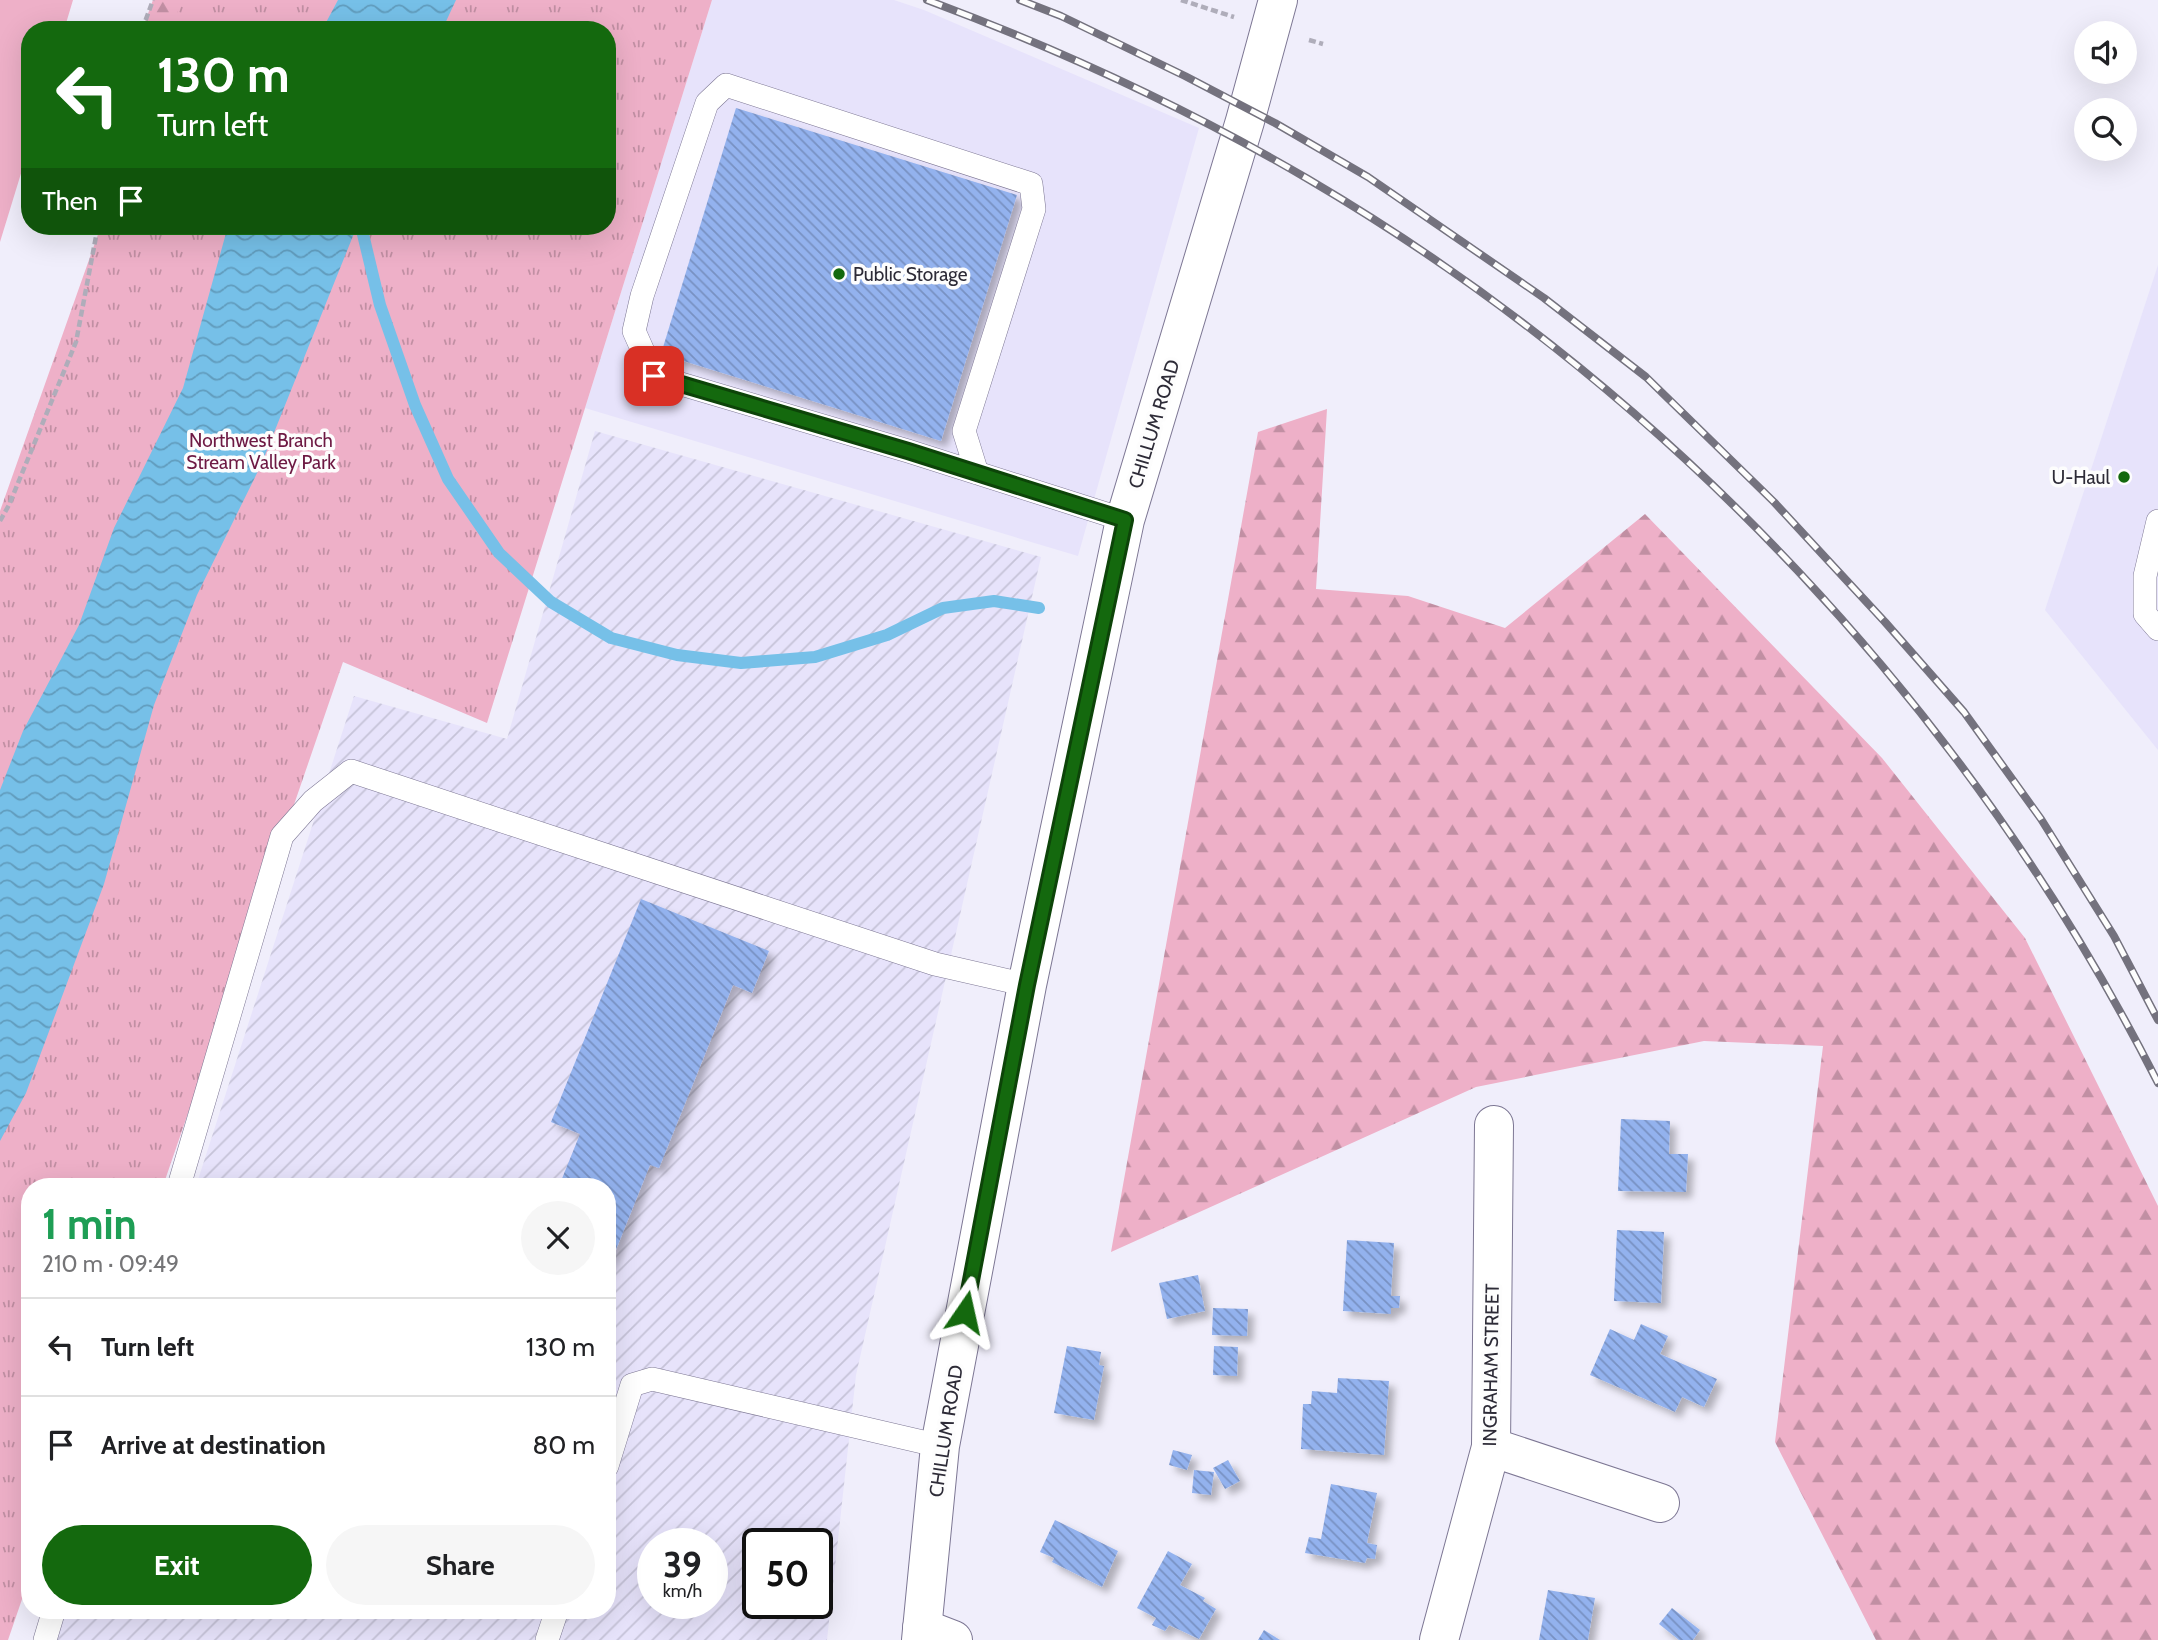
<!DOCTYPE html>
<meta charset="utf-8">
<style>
body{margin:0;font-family:Cabin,sans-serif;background:#f6f6f6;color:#202124;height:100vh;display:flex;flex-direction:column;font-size:26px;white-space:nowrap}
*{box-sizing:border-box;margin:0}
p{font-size:23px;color:#757577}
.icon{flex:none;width:38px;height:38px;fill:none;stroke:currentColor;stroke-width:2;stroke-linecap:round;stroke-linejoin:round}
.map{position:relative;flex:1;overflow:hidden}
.details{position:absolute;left:21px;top:1178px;width:595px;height:441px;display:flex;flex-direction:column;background:#fff;border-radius:28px;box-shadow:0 7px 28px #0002}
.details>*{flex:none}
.top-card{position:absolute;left:21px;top:21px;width:595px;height:214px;border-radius:28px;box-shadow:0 7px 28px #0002;background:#14690e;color:#fff;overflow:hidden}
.buttons{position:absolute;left:2074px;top:21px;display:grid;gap:14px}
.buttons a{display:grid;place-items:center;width:63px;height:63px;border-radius:50%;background:#fff;box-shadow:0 7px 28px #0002;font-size:35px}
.speed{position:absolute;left:637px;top:1528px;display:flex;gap:14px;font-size:35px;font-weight:700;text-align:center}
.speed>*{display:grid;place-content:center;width:91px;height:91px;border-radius:50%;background:#fff;box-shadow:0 7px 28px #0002;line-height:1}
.speed small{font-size:18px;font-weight:400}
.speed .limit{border:4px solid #111;border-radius:10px;background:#fff;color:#111}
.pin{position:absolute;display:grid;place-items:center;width:60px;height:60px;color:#fff;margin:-30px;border-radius:14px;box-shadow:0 4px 10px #0006}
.me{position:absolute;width:77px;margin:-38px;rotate:11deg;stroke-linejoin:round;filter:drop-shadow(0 0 5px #0008)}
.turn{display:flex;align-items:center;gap:24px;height:147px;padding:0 21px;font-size:32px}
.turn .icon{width:91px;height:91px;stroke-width:2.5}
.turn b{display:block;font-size:49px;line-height:60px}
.then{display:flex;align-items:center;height:66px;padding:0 21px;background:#0003;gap:14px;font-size:26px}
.round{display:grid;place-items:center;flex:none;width:74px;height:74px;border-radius:37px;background:#f6f6f6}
.summary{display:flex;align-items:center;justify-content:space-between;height:119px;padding:0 21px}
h1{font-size:42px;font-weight:700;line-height:52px;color:#1e9e55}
.primary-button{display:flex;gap:14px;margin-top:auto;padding:14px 21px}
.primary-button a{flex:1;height:80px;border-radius:42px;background:#14690e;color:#fff;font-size:28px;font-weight:700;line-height:80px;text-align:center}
.primary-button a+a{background:#f6f6f6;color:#202124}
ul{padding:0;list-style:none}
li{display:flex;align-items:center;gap:21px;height:98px;padding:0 21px;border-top:2px solid #e0e0e0}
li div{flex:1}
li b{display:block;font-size:26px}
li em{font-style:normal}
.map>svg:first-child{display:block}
.built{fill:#e7e3fb}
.industrial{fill:url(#industrial-furrows);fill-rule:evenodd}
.grass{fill:#eeb0c8}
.forest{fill:url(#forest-firs)}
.park{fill:url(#park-tufts)}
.water{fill:url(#water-waves)}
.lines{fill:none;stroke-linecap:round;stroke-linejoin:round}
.stream{stroke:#76c0e8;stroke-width:12}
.building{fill:url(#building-back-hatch);filter:url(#shadow)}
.lane-casing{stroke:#7d7794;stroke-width:24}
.street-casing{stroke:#7d7794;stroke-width:40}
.secondary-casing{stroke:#7d7794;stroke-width:40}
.path{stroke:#afadba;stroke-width:4.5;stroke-dasharray:7 3.5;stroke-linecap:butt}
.lane{stroke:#fff;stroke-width:23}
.street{stroke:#fff;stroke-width:38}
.secondary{stroke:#fff;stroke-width:38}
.rail-casing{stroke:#74727e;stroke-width:8}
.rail{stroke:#fdfdfd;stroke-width:5;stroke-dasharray:16;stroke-linecap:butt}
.route-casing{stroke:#0d4409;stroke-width:18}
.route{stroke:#14690e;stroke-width:12}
.poi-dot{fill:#14690e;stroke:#fdfdfd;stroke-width:2.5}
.labels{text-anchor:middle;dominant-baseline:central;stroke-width:7;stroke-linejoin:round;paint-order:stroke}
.poi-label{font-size:19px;fill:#2d2b37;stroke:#fdfdfd;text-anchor:start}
.street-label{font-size:19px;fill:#2d2b37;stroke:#fdfdfd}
.park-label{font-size:19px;fill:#6d1943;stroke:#fdfdfd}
</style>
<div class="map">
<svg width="2158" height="1640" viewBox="0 0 2158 1640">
<defs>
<pattern id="industrial-furrows" width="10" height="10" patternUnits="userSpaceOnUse" patternTransform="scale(1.75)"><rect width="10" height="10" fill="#e7e3fb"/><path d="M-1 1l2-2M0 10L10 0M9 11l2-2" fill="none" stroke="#c6c3d8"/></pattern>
<pattern id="forest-firs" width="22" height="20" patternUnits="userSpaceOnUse" patternTransform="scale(1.75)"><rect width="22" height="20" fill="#eeb0c8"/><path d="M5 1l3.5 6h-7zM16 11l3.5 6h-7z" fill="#c18fa3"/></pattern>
<pattern id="park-tufts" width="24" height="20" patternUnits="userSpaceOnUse" patternTransform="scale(1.75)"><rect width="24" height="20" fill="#eeb0c8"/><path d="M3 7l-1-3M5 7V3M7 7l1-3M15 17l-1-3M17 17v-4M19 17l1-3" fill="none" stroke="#c18fa3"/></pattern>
<pattern id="water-waves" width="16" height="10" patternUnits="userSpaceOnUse" patternTransform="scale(1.75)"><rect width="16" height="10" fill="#76c0e8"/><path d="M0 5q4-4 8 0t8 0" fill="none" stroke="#619cbd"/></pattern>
<pattern id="building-back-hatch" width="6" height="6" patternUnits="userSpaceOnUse" patternTransform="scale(1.75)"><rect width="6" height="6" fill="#93b2ee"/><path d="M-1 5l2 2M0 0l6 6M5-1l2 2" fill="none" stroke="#7891c2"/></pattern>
<filter id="shadow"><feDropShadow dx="6" dy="6" stdDeviation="3.5" flood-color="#0004"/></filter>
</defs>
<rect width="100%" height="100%" fill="#f0eefb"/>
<!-- built -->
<g class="built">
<polygon points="712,0 894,0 924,10 1199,128 1078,556 585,408"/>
<polygon points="2158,265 2158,750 2045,610"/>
</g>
<!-- industrial -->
<path class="industrial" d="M 595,431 L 1041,557 L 856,1375 L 827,1640 L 50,1640 L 60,1610 L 607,1610 L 607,1186 L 196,1186 L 354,696 L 507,739 ZM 653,1544 L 712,1544 L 712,1603 L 653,1603 ZM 758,1544 L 817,1544 L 817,1603 L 758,1603 Z"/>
<!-- grass -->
<polygon class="grass" points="0,0 73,0 64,30 30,30 30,144 0,242"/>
<!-- forest -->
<g class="forest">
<polygon points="153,0 338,0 322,30 142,30"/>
<polygon points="1327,409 1316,589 1408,596 1505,628 1645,514 1882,758 2025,938 2158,1206 2158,1640 1876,1640 1775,1442 1823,1046 1704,1041 1476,1087 1111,1252 1258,432"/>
</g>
<!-- park -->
<polygon class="park" points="182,0 712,0 487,723 343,662 163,1186 30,1186 30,1576 8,1640 0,1640 0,511 101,226 607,226 607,30 171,30"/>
<!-- water -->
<g class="water">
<polygon points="338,0 456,0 442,30 322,30"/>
<polygon points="228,226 357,226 261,465 197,595 154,705 104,884 26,1093 0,1141 0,790 23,731 79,625 114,528 183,388"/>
</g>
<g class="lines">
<!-- stream -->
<polyline class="stream" points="361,226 380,305 415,405 448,479 499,553 551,602 611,638 677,655 741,663 815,657 887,635 943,608 994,601 1039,608"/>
</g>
<!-- building -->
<g class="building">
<polygon points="736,108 1017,195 941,441 661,354"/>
<polygon points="641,899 769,951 752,993 733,985 659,1168 650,1165 607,1272 607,1186 559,1186 580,1134 551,1122"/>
<polygon points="1621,1119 1670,1121 1669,1154 1688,1154 1686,1192 1618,1191"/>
<polygon points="1617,1230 1664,1232 1661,1303 1614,1301"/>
<polygon points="1347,1240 1394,1243 1391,1296 1400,1296 1399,1308 1391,1308 1391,1314 1343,1311"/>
<polygon points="1198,1275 1205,1311 1167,1319 1159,1283"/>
<polygon points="1213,1308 1248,1309 1247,1336 1212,1335"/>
<polygon points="1641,1324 1668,1336 1660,1354 1717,1379 1704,1407 1682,1397 1675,1412 1590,1375 1610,1329 1634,1340"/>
<polygon points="1067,1346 1101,1352 1099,1365 1104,1366 1094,1420 1054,1413"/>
<polygon points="1214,1346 1238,1347 1237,1376 1213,1375"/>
<polygon points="1338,1378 1389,1381 1384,1455 1301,1449 1303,1404 1311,1404 1312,1391 1337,1393"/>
<polygon points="1173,1450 1192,1455 1187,1470 1169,1465"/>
<polygon points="1228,1460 1240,1481 1225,1489 1213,1468"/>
<polygon points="1194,1470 1214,1472 1211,1495 1192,1493"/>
<polygon points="1331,1484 1377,1493 1367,1543 1377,1545 1375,1559 1367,1558 1365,1563 1305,1553 1309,1537 1321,1539"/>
<polygon points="1055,1520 1118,1551 1102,1587 1052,1562 1054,1558 1040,1552"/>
<polygon points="1168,1551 1192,1564 1180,1585 1205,1598 1203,1601 1216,1609 1199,1639 1169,1625 1165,1631 1152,1625 1156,1618 1137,1608"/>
<polygon points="1548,1590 1595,1598 1588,1640 1539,1640"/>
<polygon points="1672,1608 1700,1630 1693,1640 1679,1640 1659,1624"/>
<polygon points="1264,1630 1280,1640 1258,1640"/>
</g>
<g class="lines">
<!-- lane casing -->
<g class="lane-casing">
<g id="lane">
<polyline points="977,473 964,431 1034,209 1031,184 726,85 707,103 642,296 634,331 654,376 908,451 1125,520"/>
<polyline points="2158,521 2145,576 2145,614 2158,629"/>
<polyline points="179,1186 282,836 313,801 351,771 935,964 1027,985"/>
<polyline points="607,1466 632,1385 652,1379 940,1446"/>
<polyline points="45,1640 54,1610"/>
<polyline points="547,1640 557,1610"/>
</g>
</g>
<!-- street casing -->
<g class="street-casing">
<g id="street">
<polyline points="1491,1447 1660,1503"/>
<polyline points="922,1628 953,1640"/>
<polyline points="1439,1640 1491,1447 1494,1125"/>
</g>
</g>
<!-- secondary casing -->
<g class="secondary-casing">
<polyline id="secondary" points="921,1640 940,1446 1027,985 1125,520 1245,121 1278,0"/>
</g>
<!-- path -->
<g class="path">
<polyline points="1181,0 1234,17"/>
<polyline points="142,30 153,0"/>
<polyline points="1309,40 1323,44"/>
<polyline points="0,521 9,505 76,342 98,226"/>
</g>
<!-- lane -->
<use href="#lane" class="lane"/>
<!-- street -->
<use href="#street" class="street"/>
<!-- secondary -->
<use href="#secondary" class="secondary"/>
<!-- rail casing -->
<g class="rail-casing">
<g id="rail">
<path d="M 927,0 C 1059,49 1187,108 1308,179 C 1669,391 1969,710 2158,1083"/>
<polyline points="1020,0 1061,16 1185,76 1275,123 1368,177 1544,298 1646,377 1774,502 1885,622 1964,712 2041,819 2114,936 2158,1020"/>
</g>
</g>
<!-- rail -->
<use href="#rail" class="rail"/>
</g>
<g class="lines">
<!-- route casing -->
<g class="route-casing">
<polyline id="route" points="654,376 908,451 1125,520 1027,985 965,1312"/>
</g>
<!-- route -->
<use href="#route" class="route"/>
</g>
<!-- markers -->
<g class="poi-dot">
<circle cx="839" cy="274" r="7"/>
<circle cx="2124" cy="477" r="7"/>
</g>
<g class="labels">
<!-- poi labels -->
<g class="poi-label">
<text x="853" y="274">Public Storage</text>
<text x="2110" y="477" text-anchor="end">U-Haul</text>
</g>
<!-- street labels -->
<g class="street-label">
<text transform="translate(1154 424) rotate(-73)">CHILLUM ROAD</text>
<text transform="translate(1491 1365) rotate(-89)">INGRAHAM STREET</text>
<text transform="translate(946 1431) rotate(-81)">CHILLUM ROAD</text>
</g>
<!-- park labels -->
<g class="park-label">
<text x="261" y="440">Northwest Branch<tspan x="261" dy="22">Stream Valley Park</tspan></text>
</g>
</g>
</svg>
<div class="buttons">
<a><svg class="icon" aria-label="sound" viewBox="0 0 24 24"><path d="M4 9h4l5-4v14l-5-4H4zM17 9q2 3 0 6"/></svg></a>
<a><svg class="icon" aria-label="search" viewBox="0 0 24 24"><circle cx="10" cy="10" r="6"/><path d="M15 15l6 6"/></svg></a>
</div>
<div class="speed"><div>39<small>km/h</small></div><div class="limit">50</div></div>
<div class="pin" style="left:654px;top:376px;background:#d93025"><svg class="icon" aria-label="arrive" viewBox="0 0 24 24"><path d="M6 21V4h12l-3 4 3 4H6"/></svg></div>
<svg class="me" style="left:965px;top:1312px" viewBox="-20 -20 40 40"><path d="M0-17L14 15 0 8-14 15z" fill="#14690e" stroke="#fff" stroke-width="4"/></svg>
<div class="top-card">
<div class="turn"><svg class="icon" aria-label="left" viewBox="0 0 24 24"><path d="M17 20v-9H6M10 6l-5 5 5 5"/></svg><div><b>130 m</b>Turn left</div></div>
<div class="then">Then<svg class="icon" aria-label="arrive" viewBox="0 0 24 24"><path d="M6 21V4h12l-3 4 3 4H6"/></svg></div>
</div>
<section class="details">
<div class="summary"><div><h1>1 min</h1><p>210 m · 09:49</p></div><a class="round"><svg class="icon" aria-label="close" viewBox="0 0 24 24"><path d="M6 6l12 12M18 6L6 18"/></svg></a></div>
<ul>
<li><svg class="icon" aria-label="left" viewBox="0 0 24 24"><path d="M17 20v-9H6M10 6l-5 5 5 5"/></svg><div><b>Turn left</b></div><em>130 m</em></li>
<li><svg class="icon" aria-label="arrive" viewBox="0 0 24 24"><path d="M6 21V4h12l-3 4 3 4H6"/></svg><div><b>Arrive at destination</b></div><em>80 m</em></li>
</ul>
<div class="primary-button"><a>Exit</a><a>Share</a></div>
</section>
</div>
